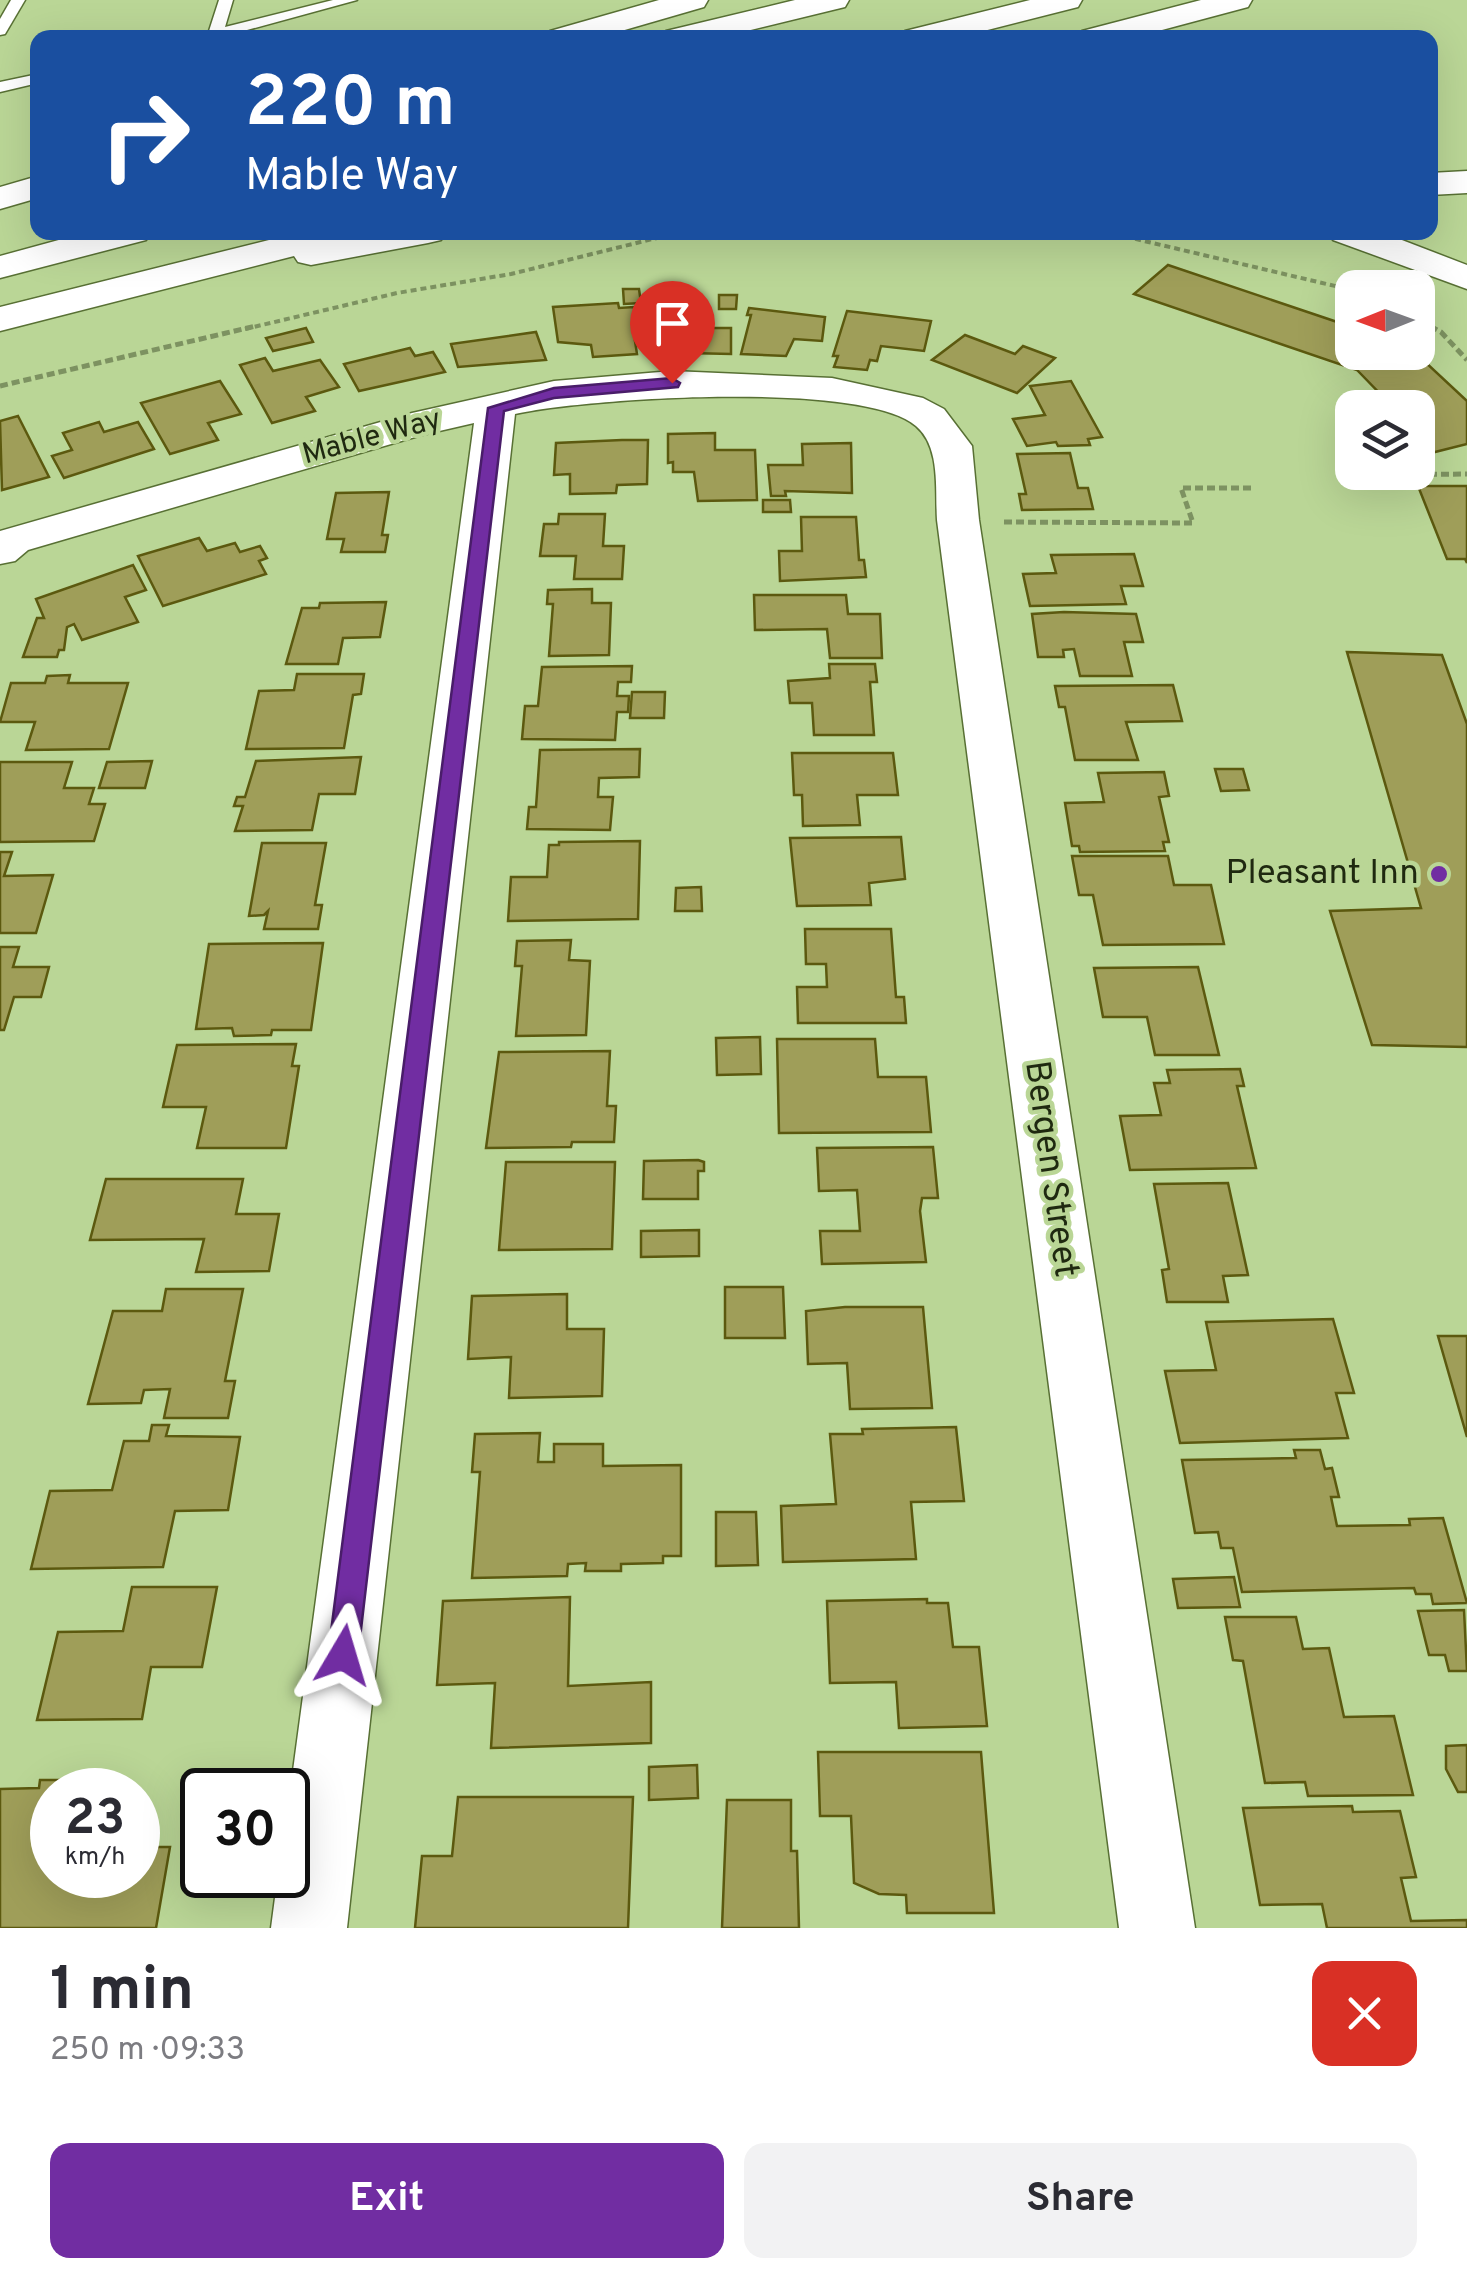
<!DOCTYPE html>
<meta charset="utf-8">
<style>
body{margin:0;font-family:Overpass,sans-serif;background:#f2f2f3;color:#2b2b33;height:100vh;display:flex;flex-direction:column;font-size:38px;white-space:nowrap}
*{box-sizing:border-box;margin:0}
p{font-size:32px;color:#7c7c81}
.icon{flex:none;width:55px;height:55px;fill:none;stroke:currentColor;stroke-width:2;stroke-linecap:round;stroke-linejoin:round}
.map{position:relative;height:1928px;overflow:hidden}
.details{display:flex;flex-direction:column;background:#fff;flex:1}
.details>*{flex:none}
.hud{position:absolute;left:30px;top:30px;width:1408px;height:210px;border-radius:20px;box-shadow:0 10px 40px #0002;background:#1a4fa0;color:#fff;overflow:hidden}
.needle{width:65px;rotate:269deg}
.buttons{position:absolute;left:1335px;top:270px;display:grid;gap:20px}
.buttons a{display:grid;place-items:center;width:100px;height:100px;border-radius:20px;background:#fff;box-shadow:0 10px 40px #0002;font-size:50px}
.speed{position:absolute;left:30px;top:1768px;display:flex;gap:20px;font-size:50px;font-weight:700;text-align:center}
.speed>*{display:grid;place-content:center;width:130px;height:130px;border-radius:50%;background:#fff;box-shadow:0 10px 40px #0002;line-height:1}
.speed small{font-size:25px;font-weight:400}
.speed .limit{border:5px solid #111;border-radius:15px;background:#fff;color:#111}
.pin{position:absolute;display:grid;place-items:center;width:85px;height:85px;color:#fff;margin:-102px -42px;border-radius:50% 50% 50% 0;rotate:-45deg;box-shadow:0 0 10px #0007}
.pin .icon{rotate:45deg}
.me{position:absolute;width:110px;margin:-55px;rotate:7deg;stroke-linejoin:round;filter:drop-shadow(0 0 8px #0008)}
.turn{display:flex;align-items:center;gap:35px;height:210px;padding:0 50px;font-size:45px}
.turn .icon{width:130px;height:130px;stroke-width:2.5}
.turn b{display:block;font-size:70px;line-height:85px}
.round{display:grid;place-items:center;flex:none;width:105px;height:105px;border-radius:20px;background:#f2f2f3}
.overview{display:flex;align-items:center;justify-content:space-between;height:170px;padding:0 50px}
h1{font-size:60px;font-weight:700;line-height:75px}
.button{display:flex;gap:20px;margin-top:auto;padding:20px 50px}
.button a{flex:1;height:115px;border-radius:20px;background:#712da2;color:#fff;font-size:40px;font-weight:700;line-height:115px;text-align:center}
.button a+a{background:#f2f2f3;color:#2b2b33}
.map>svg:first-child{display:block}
.building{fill:#9f9e59;stroke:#5c590f;stroke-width:2.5}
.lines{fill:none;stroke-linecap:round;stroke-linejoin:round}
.lane-casing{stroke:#587034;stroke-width:3}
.street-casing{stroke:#587034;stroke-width:3}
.highway-casing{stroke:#587034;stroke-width:3}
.path-far1{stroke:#7d9261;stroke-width:4;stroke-dasharray:6 4;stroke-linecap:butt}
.path{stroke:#7d9261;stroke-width:5;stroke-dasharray:8 4;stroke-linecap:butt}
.lane{fill:#fff;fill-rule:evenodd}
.street{fill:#fff;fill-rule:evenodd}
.highway{fill:#fff;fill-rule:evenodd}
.route{fill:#712da2;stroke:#491d69;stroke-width:2.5}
.poi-dot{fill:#712da2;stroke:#bad696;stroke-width:4}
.labels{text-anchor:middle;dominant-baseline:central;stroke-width:9;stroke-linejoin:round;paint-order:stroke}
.far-street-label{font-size:30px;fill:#1f2910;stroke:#bad696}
.poi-label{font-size:35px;fill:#1f2910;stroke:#bad696;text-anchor:end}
.street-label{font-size:35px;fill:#1f2910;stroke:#bad696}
</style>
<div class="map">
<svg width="1467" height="1928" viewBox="0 0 1467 1928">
<rect width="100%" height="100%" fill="#bad696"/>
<!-- building -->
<g class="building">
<polygon points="1168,265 1352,327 1352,352 1396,352 1411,360 1421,358 1467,401 1467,444 1427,454 1418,443 1418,408 1394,408 1357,370 1134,294"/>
<polygon points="623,289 639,289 641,303 624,304"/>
<polygon points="719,295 737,295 736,309 719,309"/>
<polygon points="618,303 619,308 634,307 640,341 635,341 637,354 593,357 591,345 558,342 553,307"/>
<polygon points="664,308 709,308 708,328 731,328 731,354 688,353 689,338 662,338 659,327"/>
<polygon points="749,308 825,317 822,341 794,339 786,356 741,354 751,315 747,315"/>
<polygon points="847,311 931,321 924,351 881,346 877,361 870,360 867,370 834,367 838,356 833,356"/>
<polygon points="306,328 313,342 273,351 266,338"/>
<polygon points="536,332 546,360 458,367 451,344"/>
<polygon points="965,335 1015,354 1023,346 1055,358 1017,393 932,360"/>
<polygon points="410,348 415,356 433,352 445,372 359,391 344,364"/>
<polygon points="265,358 273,371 320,360 339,387 306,397 315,411 272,423 240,365"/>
<polygon points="220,381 241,414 208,423 218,440 170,454 141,403"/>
<polygon points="1071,381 1102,437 1088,439 1090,445 1058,446 1056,442 1027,446 1013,419 1045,415 1030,386"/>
<polygon points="18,416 49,477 2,490 0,421"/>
<polygon points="99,422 104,432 138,422 154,449 64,478 52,456 72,450 63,433"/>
<polygon points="715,433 715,450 755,450 757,500 698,501 694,472 673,472 673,462 668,463 668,434"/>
<polygon points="622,440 648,440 647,484 617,485 616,493 570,494 570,474 554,475 556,443"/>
<polygon points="851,443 852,493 785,491 786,496 771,496 768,465 803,465 802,444"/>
<polygon points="1070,453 1078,488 1088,488 1093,509 1022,510 1019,494 1026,494 1017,454"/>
<polygon points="1418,486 1467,486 1467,563 1465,559 1447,559"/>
<polygon points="389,492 382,535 388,535 385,552 341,552 344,539 327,539 336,493"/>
<polygon points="763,500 790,500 791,512 763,512"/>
<polygon points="559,514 605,514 603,546 624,546 622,579 574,579 576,556 540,556 544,524 558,524"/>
<polygon points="801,517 856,517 859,560 864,560 866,577 780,581 779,551 802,551"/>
<polygon points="199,538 207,551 235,543 240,552 260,546 267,558 259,561 266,574 163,606 138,556"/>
<polygon points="1134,554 1143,586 1121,586 1126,604 1030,606 1023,574 1056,573 1051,555"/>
<polygon points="133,565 146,590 125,597 138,622 82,640 74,624 67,627 64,650 59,650 57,657 23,657 37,618 44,618 36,599"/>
<polygon points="592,589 592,603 611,603 609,655 549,656 553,604 547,604 548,590"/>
<polygon points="754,595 846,595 848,614 880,614 882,658 830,658 827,629 755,630"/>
<polygon points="386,602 380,637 343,638 338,664 286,664 302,608 319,608 320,603"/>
<polygon points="1064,612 1136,614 1143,642 1124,642 1132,676 1080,676 1074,649 1063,650 1064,657 1038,657 1032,614"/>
<polygon points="1347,652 1442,655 1467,724 1467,1047 1372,1045 1330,911 1421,908"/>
<polygon points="829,664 875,664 877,682 870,682 874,735 814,735 812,703 790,703 788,681 830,678"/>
<polygon points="632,666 631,682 618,682 617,696 629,696 628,712 617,712 615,740 522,739 525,706 538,706 542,667"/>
<polygon points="297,674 364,674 361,694 353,695 344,748 246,749 259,691 294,690"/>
<polygon points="70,675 68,683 128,683 109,749 26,750 35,722 0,722 11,683 45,683 47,676"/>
<polygon points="1173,685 1182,721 1126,722 1138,760 1075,760 1065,707 1059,707 1055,686"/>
<polygon points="632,692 665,692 664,718 630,718"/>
<polygon points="640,749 639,777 599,778 598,797 613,797 610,830 527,829 529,807 536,807 540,750"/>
<polygon points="792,753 893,753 898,795 857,795 860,825 803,826 802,795 794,795"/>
<polygon points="361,757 355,794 319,794 312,830 235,831 243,806 234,806 237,797 245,797 256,761"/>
<polygon points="152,761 145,788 99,788 107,762"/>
<polygon points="0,762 72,762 64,788 94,788 89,804 105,804 94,841 0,842"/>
<polygon points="1215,769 1243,769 1249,790 1221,791"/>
<polygon points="1164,772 1169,796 1159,797 1169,842 1163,842 1165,851 1080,852 1079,846 1072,846 1065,803 1104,802 1098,773"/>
<polygon points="901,837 905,879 869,883 871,905 797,906 790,838"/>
<polygon points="640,841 638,919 508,921 511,877 547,877 549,845 559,845 559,842"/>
<polygon points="262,843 326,843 315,905 322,905 318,929 264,929 268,911 264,915 249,916"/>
<polygon points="0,852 12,852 4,876 53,875 36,933 0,933"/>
<polygon points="1072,856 1168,856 1174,885 1211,885 1224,944 1103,945 1093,895 1079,895"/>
<polygon points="701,887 702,911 675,911 676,888"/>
<polygon points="805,929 891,929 896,997 904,997 906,1023 798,1023 797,987 827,987 826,964 806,964"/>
<polygon points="571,940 569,960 590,961 586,1035 516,1036 522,966 515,966 517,941"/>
<polygon points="323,943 311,1030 272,1030 271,1035 234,1036 232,1028 196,1029 209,944"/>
<polygon points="0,947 19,947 13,967 49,967 41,997 14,997 4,1030 0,1030"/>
<polygon points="1198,967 1219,1055 1155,1055 1147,1017 1103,1017 1094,968"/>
<polygon points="760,1037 761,1074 717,1075 716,1038"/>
<polygon points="777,1039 875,1039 878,1077 926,1077 931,1132 779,1133"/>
<polygon points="296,1044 292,1066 299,1066 286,1148 197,1148 206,1107 163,1107 177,1045"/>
<polygon points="610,1051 607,1106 616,1106 614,1142 572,1142 571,1147 486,1148 499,1052"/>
<polygon points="1240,1069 1244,1086 1237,1086 1256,1168 1130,1170 1120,1116 1161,1115 1154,1083 1170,1083 1167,1070"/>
<polygon points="933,1147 938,1198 922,1198 920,1211 926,1262 822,1264 820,1231 860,1231 857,1190 819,1191 817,1148"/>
<polygon points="698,1160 704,1162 704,1171 698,1171 698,1199 643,1199 644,1161"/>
<polygon points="506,1162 615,1162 612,1249 499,1250"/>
<polygon points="106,1179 243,1179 236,1214 279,1214 269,1271 196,1272 204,1239 90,1240"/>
<polygon points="1228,1183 1248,1275 1223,1276 1228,1302 1167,1302 1162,1270 1169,1269 1154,1184"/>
<polygon points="699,1230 699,1256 641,1257 641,1231"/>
<polygon points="725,1287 783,1287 785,1338 725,1338"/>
<polygon points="166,1289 243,1289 225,1381 235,1381 228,1418 164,1418 170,1389 144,1390 141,1403 88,1404 113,1311 162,1311"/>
<polygon points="567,1294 567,1329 604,1329 602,1396 509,1398 511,1357 468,1359 472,1296"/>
<polygon points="845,1307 923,1307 932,1408 850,1409 847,1363 808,1364 806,1311"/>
<polygon points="1333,1319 1354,1393 1336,1393 1348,1438 1180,1443 1165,1371 1216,1370 1206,1322"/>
<polygon points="1438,1336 1467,1336 1467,1437"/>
<polygon points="152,1425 169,1425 166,1436 240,1437 228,1510 175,1511 163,1567 31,1569 50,1491 112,1490 124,1441 149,1441"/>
<polygon points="956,1427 964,1501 911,1502 916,1559 783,1562 781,1506 836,1504 830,1434 863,1434 862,1429"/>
<polygon points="540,1433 538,1462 554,1462 554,1444 603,1444 603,1466 681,1465 681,1556 663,1556 663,1563 621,1564 621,1571 585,1571 586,1563 568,1564 567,1576 472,1578 480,1472 472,1472 475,1434"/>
<polygon points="1294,1450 1320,1450 1325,1469 1332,1468 1339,1497 1331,1497 1337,1526 1410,1525 1409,1519 1443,1518 1467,1603 1433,1604 1431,1594 1416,1594 1414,1588 1242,1592 1233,1548 1221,1548 1218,1532 1195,1533 1182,1460 1296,1458"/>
<polygon points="716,1512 756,1512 758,1565 716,1566"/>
<polygon points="1234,1577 1240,1607 1178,1608 1173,1579"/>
<polygon points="132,1587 217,1587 202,1667 151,1667 142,1719 37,1720 58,1632 123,1631"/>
<polygon points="570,1597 568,1686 651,1682 651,1743 491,1748 495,1683 437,1685 443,1601"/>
<polygon points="927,1599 927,1603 948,1603 953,1647 979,1647 987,1726 899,1728 896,1682 830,1683 827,1601"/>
<polygon points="1464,1610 1467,1671 1449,1671 1445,1655 1429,1655 1418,1611"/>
<polygon points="1225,1617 1296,1617 1303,1649 1329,1648 1344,1717 1394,1716 1413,1795 1308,1796 1305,1782 1265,1783 1243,1661 1233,1660"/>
<polygon points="1467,1745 1467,1792 1458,1792 1446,1769 1446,1746"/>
<polygon points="818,1752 981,1752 994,1913 907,1913 906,1895 879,1894 854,1883 851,1816 820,1816"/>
<polygon points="697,1765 698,1798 649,1800 649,1767"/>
<polygon points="40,1780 123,1780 121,1790 52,1790 52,1875 138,1875 138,1847 170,1847 156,1928 0,1928 0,1789 39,1788"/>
<polygon points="458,1797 633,1797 628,1928 415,1928 422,1856 452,1856"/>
<polygon points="727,1800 791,1800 791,1851 797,1851 799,1928 722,1928"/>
<polygon points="1352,1806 1353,1812 1400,1811 1416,1877 1401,1878 1411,1921 1467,1920 1467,1928 1327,1928 1322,1904 1260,1905 1243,1808"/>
</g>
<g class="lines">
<!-- lane casing -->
<g class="lane-casing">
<g id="lane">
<polygon points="11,0 25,0 5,34 0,35 0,19"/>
<polygon points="219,0 233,0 225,27 333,0 357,0 218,38 192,38 209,31"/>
<polygon points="38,74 38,83 0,92 0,82"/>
</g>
</g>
<!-- street casing -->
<g class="street-casing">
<path id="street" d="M 672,371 L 832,378 L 923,398 L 944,409 L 972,446 L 979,520 L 1195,1928 L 1119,1928 L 937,520 C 935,490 941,447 916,426 C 863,380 586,398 515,414 L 347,1928 L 271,1928 L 278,1875 L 288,1875 L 288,1808 L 474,423 L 422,435 L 28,550 L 15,561 L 0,564 L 0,531 L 412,413 L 554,381 Z"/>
</g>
<!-- highway casing -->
<g class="highway-casing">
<g id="highway">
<polygon points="659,0 708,0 704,7 597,38 545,38 550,31"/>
<polygon points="795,0 849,0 845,7 718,38 661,38 666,31"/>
<polygon points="1030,0 1082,0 1078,7 956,38 900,38 905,31"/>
<polygon points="1201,0 1252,0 1248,7 1132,38 1077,38 1082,31"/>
<polygon points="1467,171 1467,193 1430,195 1430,173"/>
<polygon points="38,176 38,198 0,209 0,187"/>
<polygon points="88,232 151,232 146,240 0,278 0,256"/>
<polygon points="301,232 446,232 441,240 428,243 311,265 298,262 294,256 0,331 0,307"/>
<polygon points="1328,232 1381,232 1467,265 1467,289 1333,240"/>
</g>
</g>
<!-- path-far1 -->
<g class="path-far1">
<polyline points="1106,232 1352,290"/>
<polyline points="1418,320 1434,329"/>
<polyline points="245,329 397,293 511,274 681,232"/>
</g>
<!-- path -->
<g class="path">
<polyline points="1430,326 1441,332 1467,360"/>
<polyline points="0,386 256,326"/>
<polyline points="1357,475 1467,474"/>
<polyline points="1004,522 1193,523 1181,488 1254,488"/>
</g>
<!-- lane -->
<use href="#lane" class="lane"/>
<!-- street -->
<use href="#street" class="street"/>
<!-- highway -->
<use href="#highway" class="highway"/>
</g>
<!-- route -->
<polygon class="route" points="672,378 680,383 678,387 554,398 504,411 358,1655 354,1666 343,1670 332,1666 328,1655 488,408 554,388"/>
<!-- markers -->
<circle class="poi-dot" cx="1439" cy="874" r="10"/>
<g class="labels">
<!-- far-street labels -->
<g class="far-street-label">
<text transform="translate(372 438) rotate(-15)">Mable Way</text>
</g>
<!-- poi labels -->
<g class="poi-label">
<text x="1419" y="874">Pleasant Inn</text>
</g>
<!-- street labels -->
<g class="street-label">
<text transform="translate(1050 1169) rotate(82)">Bergen Street</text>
</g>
</g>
</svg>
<div class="buttons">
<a><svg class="needle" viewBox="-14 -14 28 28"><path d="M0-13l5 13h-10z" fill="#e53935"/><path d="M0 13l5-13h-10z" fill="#7c7c81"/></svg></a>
<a><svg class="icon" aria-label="layers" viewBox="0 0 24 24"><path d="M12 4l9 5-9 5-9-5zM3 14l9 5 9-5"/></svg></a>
</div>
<div class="speed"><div>23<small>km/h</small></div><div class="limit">30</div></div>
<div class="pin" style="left:672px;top:383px;background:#d93025"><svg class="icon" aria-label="arrive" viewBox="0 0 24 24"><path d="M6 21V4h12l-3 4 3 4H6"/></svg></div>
<svg class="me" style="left:343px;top:1655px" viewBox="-20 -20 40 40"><path d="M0-17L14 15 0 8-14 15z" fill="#712da2" stroke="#fff" stroke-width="4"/></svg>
<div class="hud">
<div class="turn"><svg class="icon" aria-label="right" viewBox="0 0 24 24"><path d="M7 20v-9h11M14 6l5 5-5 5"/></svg><div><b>220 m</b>Mable Way</div></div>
</div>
</div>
<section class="details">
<div class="overview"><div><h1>1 min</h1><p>250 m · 09:33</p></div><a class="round" style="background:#d93025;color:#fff"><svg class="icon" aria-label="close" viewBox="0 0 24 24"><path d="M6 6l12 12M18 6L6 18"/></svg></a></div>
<div class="button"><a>Exit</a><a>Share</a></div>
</section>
